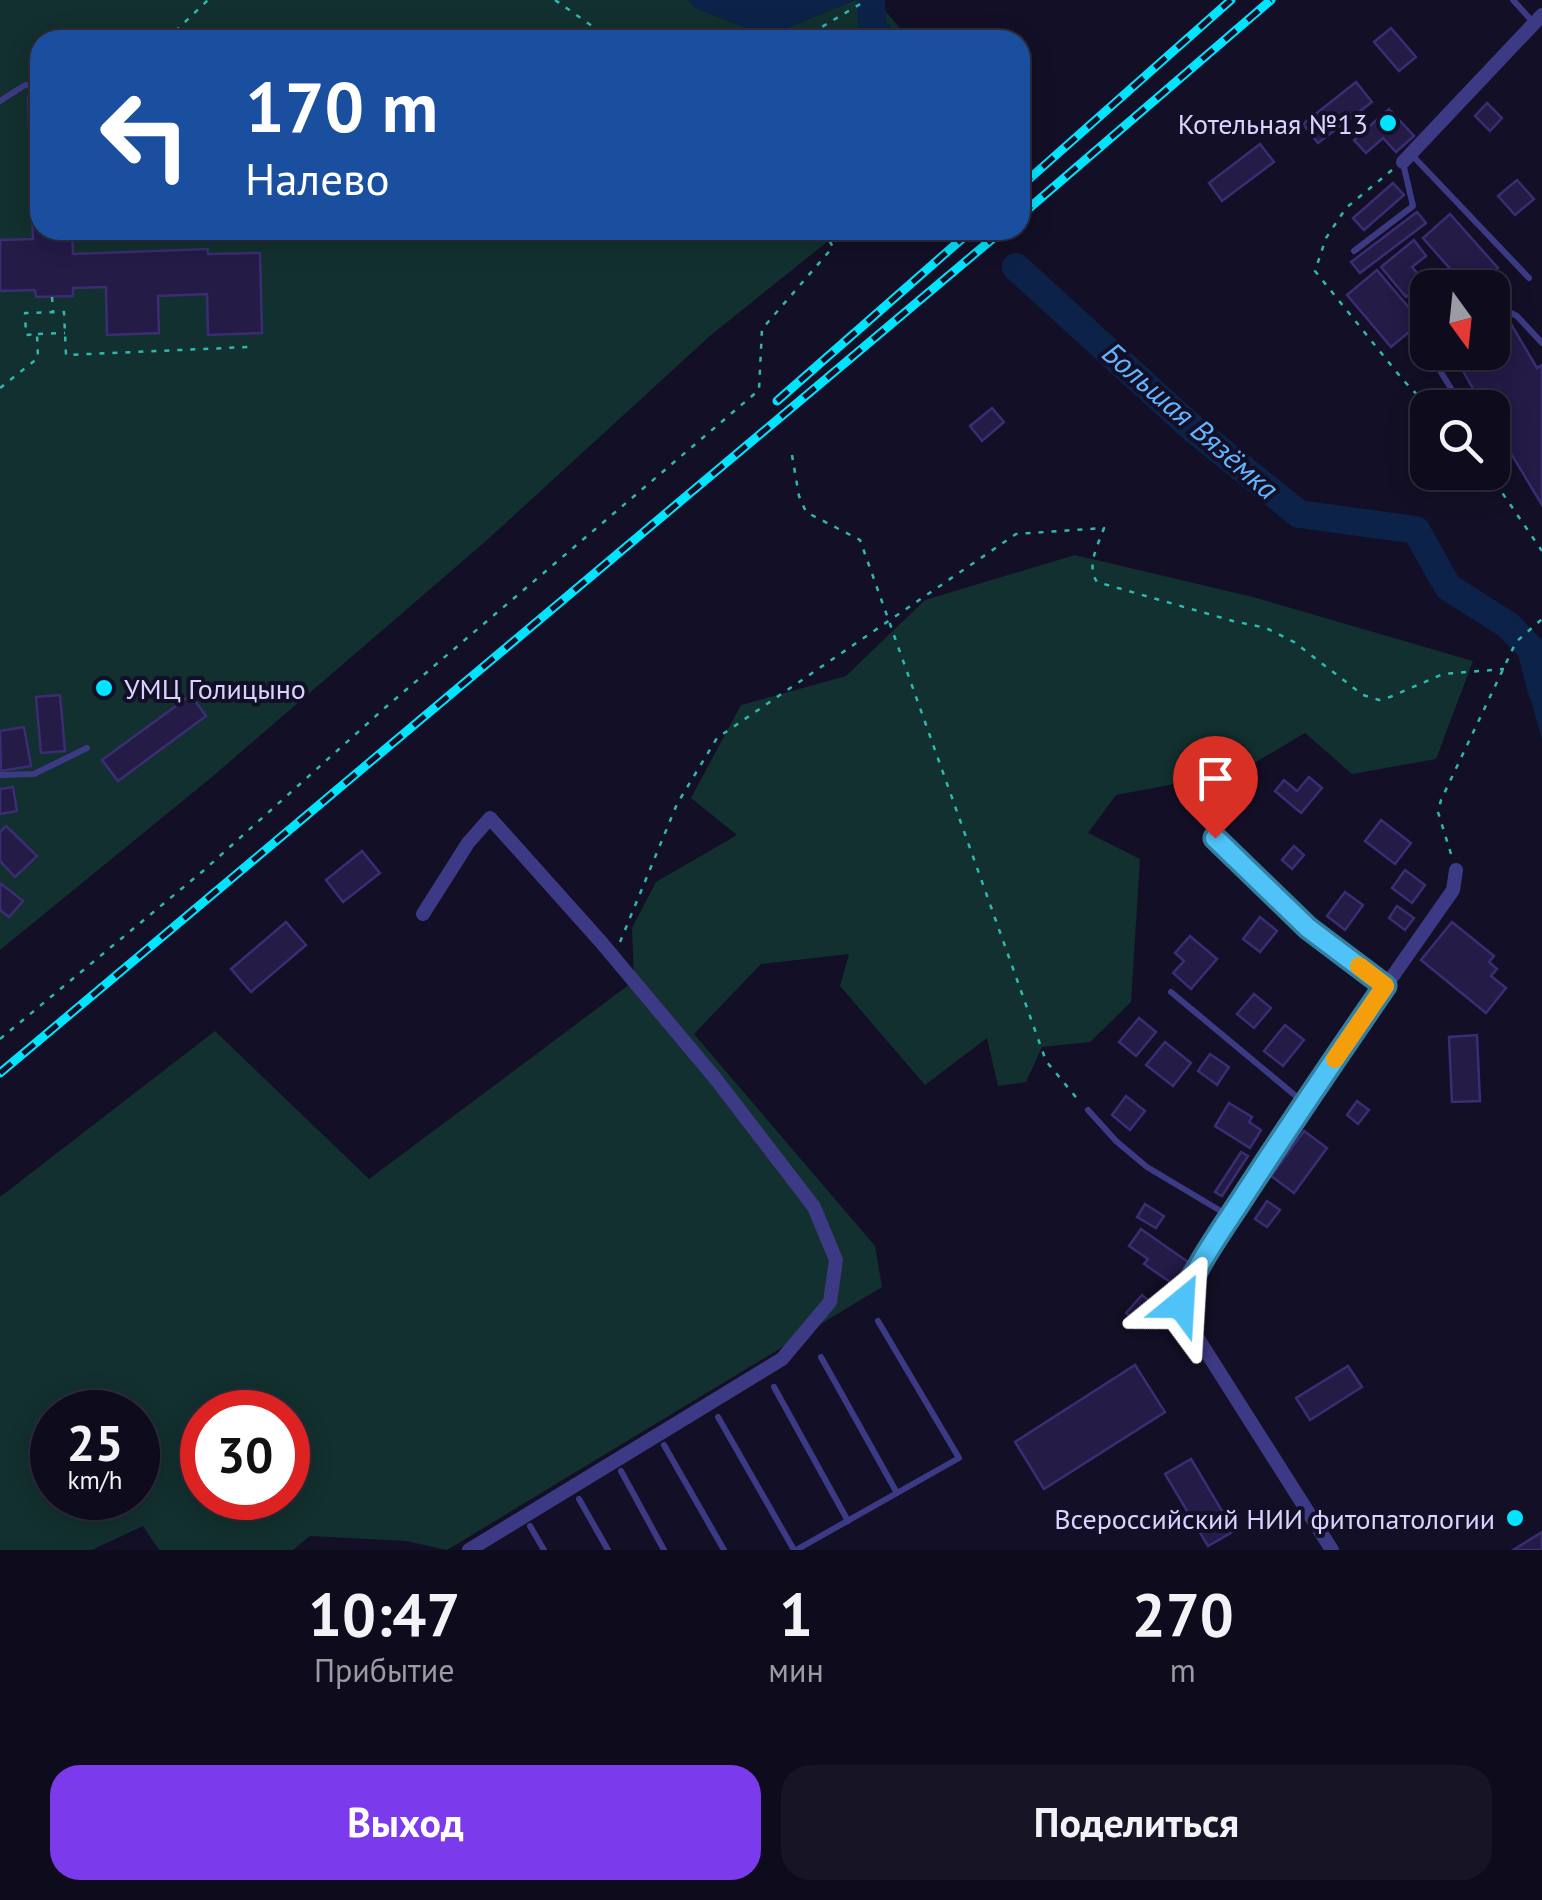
<!DOCTYPE html>
<html lang="ru">
<meta charset="utf-8">
<style>
body{margin:0;font-family:"PT Sans",sans-serif;background:#171425;color:#f1f3f6;height:100vh;display:flex;flex-direction:column;font-size:38px;white-space:nowrap}
*{box-sizing:border-box;margin:0}
p{font-size:32px;color:#9b9ba3}
.icon{flex:none;width:55px;height:55px;fill:none;stroke:currentColor;stroke-width:2;stroke-linecap:round;stroke-linejoin:round}
.map{position:relative;height:1550px;overflow:hidden}
.side{display:flex;flex-direction:column;background:#0e0b1c;flex:1}
.side>*{flex:none}
.banner{position:absolute;left:30px;top:30px;width:1000px;height:210px;border-radius:30px;box-shadow:0 5px 25px #0003,0 0 0 2px #2e2b3b;background:#1a4fa0;color:#fff;overflow:hidden}
.needle{width:65px;rotate:165deg}
.buttons{position:absolute;left:1410px;top:270px;display:grid;gap:20px}
.buttons a{display:grid;place-items:center;width:100px;height:100px;border-radius:20px;background:#0e0b1c;box-shadow:0 5px 25px #0003,0 0 0 2px #2e2b3b;font-size:50px}
.speed{position:absolute;left:30px;top:1390px;display:flex;gap:20px;font-size:50px;font-weight:700;text-align:center}
.speed>*{display:grid;place-content:center;width:130px;height:130px;border-radius:50%;background:#0e0b1c;box-shadow:0 5px 25px #0003,0 0 0 2px #2e2b3b;line-height:1}
.speed small{font-size:25px;font-weight:400}
.speed .limit{border:15px solid #d22;background:#fff;color:#111}
.pin{position:absolute;display:grid;place-items:center;width:85px;height:85px;color:#fff;margin:-102px -42px;border-radius:50% 50% 50% 0;rotate:-45deg;box-shadow:0 0 10px #0007}
.pin .icon{rotate:45deg}
.me{position:absolute;width:110px;margin:-55px;rotate:27deg;stroke-linejoin:round;filter:drop-shadow(0 0 8px #0008)}
.turn{display:flex;align-items:center;gap:35px;height:210px;padding:0 50px;font-size:45px}
.turn .icon{width:130px;height:130px;stroke-width:2.5}
.turn b{display:block;font-size:70px;line-height:85px}
.eta{display:flex;justify-content:space-evenly;align-items:center;height:170px;text-align:center}
.eta b{font-size:60px;font-weight:700;line-height:70px}
.action{display:flex;gap:20px;margin-top:auto;padding:20px 50px}
.action a{flex:1;height:115px;border-radius:30px;background:#7c3aed;color:#fff;font-size:40px;font-weight:700;line-height:115px;text-align:center}
.action a+a{background:#171425;color:#f1f3f6}
.map>svg:first-child{display:block}
.green{fill:#12302f;fill-rule:evenodd}
.water{fill:#0c2248}
.lines{fill:none;stroke-linecap:round;stroke-linejoin:round}
.river{stroke:#0c2248;stroke-width:28}
.building{fill:#241b47;stroke:#3b2d73;stroke-width:2.5}
.path{stroke:#2fb8b0;stroke-width:2.5;stroke-dasharray:5 8;stroke-linecap:butt}
.service{stroke:#3d3a85;stroke-width:6}
.minor{stroke:#3d3a85;stroke-width:14}
.rail-casing{stroke:#00e5ff;stroke-width:9}
.rail{stroke:#130f26;stroke-width:5;stroke-dasharray:15;stroke-linecap:butt}
.route-casing{stroke:#337fa1;stroke-width:25}
.route{stroke:#4fc3f7;stroke-width:18}
.slow{stroke:#f59e0b;stroke-width:18}
.poi-dot{fill:#00e5ff;stroke:#130f26;stroke-width:4}
.labels{text-anchor:middle;dominant-baseline:central;stroke-width:8;stroke-linejoin:round;paint-order:stroke}
.poi-label{font-size:28px;fill:#d9d4ff;stroke:#130f26;text-anchor:end}
.water-label{font-size:30px;font-style:italic;fill:#62b6ff;stroke:#130f26}
</style>
<div class="map">
<svg width="1542" height="1550" viewBox="0 0 1542 1550">
<rect width="100%" height="100%" fill="#130f26"/>
<!-- green -->
<g class="green">
<polygon points="0,0 688,0 696,8 767,36 855,0 876,0 910,40 40,40 40,230 842,230 711,335 486,541 212,777 0,950"/>
<path d="M 1075,555 L 1253,597 L 1473,661 L 1436,759 L 1352,774 L 1305,733 L 1239,772 L 1116,795 L 1088,833 L 1140,859 L 1131,1002 L 1090,1042 L 1042,1047 L 1026,1082 L 998,1086 L 987,1038 L 925,1085 L 840,986 L 849,954 L 761,964 L 694,1034 L 875,1246 L 882,1287 L 447,1550 L 406,1541 L 310,1536 L 293,1550 L 159,1550 L 143,1526 L 92,1550 L 0,1550 L 0,1197 L 215,1031 L 369,1179 L 634,981 L 632,928 L 656,882 L 737,835 L 691,798 L 741,705 L 846,676 L 925,600 ZM 52,1412 L 138,1412 L 138,1498 L 52,1498 ZM 202,1412 L 288,1412 L 288,1498 L 202,1498 Z"/>
</g>
<!-- water -->
<g class="water">
<polygon points="688,0 855,0 767,36 695,8"/>
<polygon points="1531,649 1542,663 1542,740 1524,675"/>
</g>
<g class="lines">
<!-- river -->
<g class="river">
<polyline points="871,0 872,26 884,40"/>
<polyline points="1016,267 1190,426 1299,514 1416,530 1448,587 1508,625 1531,649 1542,691"/>
</g>
</g>
<!-- building -->
<g class="building">
<polygon points="1391,28 1416,57 1399,71 1374,42"/>
<polygon points="1356,82 1372,102 1318,143 1303,124"/>
<polygon points="40,96 40,230 72,230 73,254 208,249 208,254 260,253 262,333 208,335 207,294 158,296 159,333 107,335 106,287 73,288 73,296 36,297 35,290 0,291 0,240 33,239 28,97"/>
<polygon points="1487,103 1502,118 1490,131 1475,116"/>
<polygon points="1389,109 1414,136 1396,152 1383,138 1366,153 1354,140"/>
<polygon points="1260,144 1274,162 1222,201 1209,183"/>
<polygon points="1517,180 1534,199 1515,215 1498,196"/>
<polygon points="1393,183 1404,195 1364,230 1353,218"/>
<polygon points="1417,212 1426,223 1360,273 1351,262"/>
<polygon points="1450,214 1498,268 1476,288 1467,288 1423,238"/>
<polygon points="1414,240 1426,256 1412,267 1425,282 1406,297 1381,267"/>
<polygon points="1377,270 1421,322 1391,347 1347,295"/>
<polygon points="1511,324 1537,368 1542,365 1542,505 1492,422 1492,408 1484,408 1455,357 1463,352 1492,352 1492,335"/>
<polygon points="992,408 1004,422 982,441 970,426"/>
<polygon points="60,695 65,751 41,753 36,697"/>
<polygon points="191,695 206,716 118,781 102,760"/>
<polygon points="24,727 31,766 1,771 0,731"/>
<polygon points="1309,777 1322,788 1301,813 1275,791 1284,780 1297,791"/>
<polygon points="13,787 17,811 0,814 0,789"/>
<polygon points="1381,820 1411,843 1395,864 1365,841"/>
<polygon points="6,826 37,856 15,877 0,861 0,832"/>
<polygon points="1294,846 1304,855 1292,869 1282,860"/>
<polygon points="362,851 380,873 343,902 326,880"/>
<polygon points="1405,870 1425,885 1412,903 1392,888"/>
<polygon points="0,883 23,901 9,917 0,910"/>
<polygon points="1345,892 1363,905 1345,930 1327,916"/>
<polygon points="1397,906 1414,918 1405,930 1389,918"/>
<polygon points="1260,917 1277,931 1260,952 1243,939"/>
<polygon points="286,922 306,945 251,992 231,969"/>
<polygon points="1452,922 1494,956 1489,962 1497,969 1491,976 1506,988 1486,1013 1421,960"/>
<polygon points="1190,936 1217,959 1191,989 1173,973 1184,961 1175,953"/>
<polygon points="1254,994 1271,1008 1254,1028 1237,1014"/>
<polygon points="1139,1018 1156,1032 1136,1056 1119,1042"/>
<polygon points="1285,1025 1304,1040 1283,1066 1264,1051"/>
<polygon points="1477,1035 1480,1101 1452,1102 1449,1037"/>
<polygon points="1165,1042 1191,1063 1173,1086 1146,1065"/>
<polygon points="1210,1054 1229,1067 1217,1085 1198,1071"/>
<polygon points="1126,1096 1145,1111 1130,1130 1112,1115"/>
<polygon points="1357,1101 1369,1110 1358,1124 1347,1115"/>
<polygon points="1229,1103 1252,1117 1249,1122 1261,1130 1250,1148 1215,1126"/>
<polygon points="1304,1131 1327,1148 1294,1193 1271,1176"/>
<polygon points="1241,1152 1248,1156 1222,1196 1215,1192"/>
<polygon points="1267,1201 1280,1210 1267,1227 1255,1219"/>
<polygon points="1145,1204 1164,1216 1156,1228 1137,1217"/>
<polygon points="1141,1229 1188,1262 1173,1284 1144,1264 1148,1259 1129,1246"/>
<polygon points="1142,1295 1153,1304 1138,1323 1126,1313"/>
<polygon points="1135,1365 1165,1412 1044,1489 1015,1442"/>
<polygon points="1348,1366 1362,1387 1310,1420 1296,1398"/>
<polygon points="1191,1459 1234,1531 1208,1546 1165,1474"/>
<polygon points="1542,1532 1542,1550 1513,1550"/>
</g>
<g class="lines">
<!-- path -->
<g class="path">
<polyline points="555,0 612,40"/>
<polyline points="166,40 208,0"/>
<polyline points="800,40 867,0"/>
<polyline points="1392,170 1346,208 1326,238 1315,271 1403,380 1430,408"/>
<polyline points="52,297 53,311"/>
<polyline points="38,334 65,333"/>
<polyline points="0,388 38,358 37,334 26,335 25,313 64,312 66,355 248,347"/>
<polyline points="792,455 799,496 806,512 860,540 1046,1061 1080,1102"/>
<polyline points="1488,472 1542,551"/>
<polyline points="1451,854 1438,812 1441,800 1516,642 1542,619"/>
<path d="M 620,942 L 677,804 L 717,738 L 1016,534 L 1104,528 C 1098,545 1086,566 1097,582 L 1233,621 L 1266,628 L 1294,642 L 1363,695 L 1379,700 L 1390,697 L 1443,674 L 1504,669"/>
<polyline points="0,1039 203,871 387,706 759,390 762,329 833,247 823,230"/>
</g>
<!-- service -->
<g class="service">
<polyline points="1513,0 1532,21"/>
<polyline points="0,101 25,85 40,85"/>
<polyline points="1411,154 1529,278"/>
<polyline points="1354,251 1413,206 1403,163"/>
<polyline points="1492,321 1509,312 1517,316 1542,343"/>
<polyline points="1444,352 1437,361 1439,369 1463,408"/>
<polyline points="1492,455 1496,461"/>
<polyline points="0,775 34,774 87,748"/>
<polyline points="1215,838 1308,927 1384,985"/>
<polyline points="1171,992 1303,1102"/>
<polyline points="1088,1110 1116,1141 1147,1167 1229,1216"/>
<polyline points="821,1357 897,1493"/>
<polyline points="774,1387 848,1521"/>
<polyline points="718,1417 794,1550"/>
<polyline points="664,1445 724,1550"/>
<polyline points="621,1471 664,1550"/>
<polyline points="579,1499 608,1550"/>
<polyline points="530,1526 544,1550"/>
<polyline points="796,1550 959,1458 878,1321"/>
</g>
<!-- minor -->
<g class="minor">
<polyline points="1403,162 1542,15"/>
<polyline points="423,914 468,843 490,818 601,942 715,1078 814,1207 836,1260 830,1302 782,1359 469,1550"/>
<polyline points="1332,1550 1185,1318 1181,1304 1186,1289 1230,1217 1304,1103 1453,890 1456,870"/>
</g>
<!-- rail casing -->
<g class="rail-casing">
<g id="rail">
<polyline points="1020,187 1231,0"/>
<polyline points="1020,216 1271,0"/>
<polyline points="777,401 972,230"/>
<polyline points="0,1073 1003,230"/>
</g>
</g>
<!-- rail -->
<use href="#rail" class="rail"/>
</g>
<g class="lines">
<!-- route casing -->
<g class="route-casing">
<path id="route" d="M 1181,1304 C 1196,1264 1224,1227 1247,1191 C 1292,1122 1338,1054 1385,986 L 1308,928 L 1215,838"/>
</g>
<!-- route -->
<use href="#route" class="route"/>
<!-- slow -->
<polyline class="slow" points="1335,1059 1385,986 1359,966"/>
</g>
<!-- markers -->
<g class="poi-dot">
<circle cx="1388" cy="123" r="10"/>
<circle cx="104" cy="688" r="10"/>
<circle cx="1515" cy="1518" r="10"/>
</g>
<g class="labels">
<!-- poi labels -->
<g class="poi-label">
<text x="1368" y="123">Котельная №13</text>
<text x="124" y="688" text-anchor="start">УМЦ Голицыно</text>
<text x="1495" y="1518">Всероссийский НИИ фитопатологии</text>
</g>
<!-- water labels -->
<g class="water-label">
<text transform="translate(1191 420) rotate(41)">Большая Вязёмка</text>
</g>
</g>
</svg>
<div class="buttons">
<a><svg class="needle" viewBox="-14 -14 28 28"><path d="M0-13l5 13h-10z" fill="#e53935"/><path d="M0 13l5-13h-10z" fill="#9b9ba3"/></svg></a>
<a><svg class="icon" aria-label="search" viewBox="0 0 24 24"><circle cx="10" cy="10" r="6"/><path d="M15 15l6 6"/></svg></a>
</div>
<div class="speed"><div>25<small>km/h</small></div><div class="limit">30</div></div>
<div class="pin" style="left:1215px;top:838px;background:#d93025"><svg class="icon" aria-label="arrive" viewBox="0 0 24 24"><path d="M6 21V4h12l-3 4 3 4H6"/></svg></div>
<svg class="me" style="left:1181px;top:1304px" viewBox="-20 -20 40 40"><path d="M0-17L14 15 0 8-14 15z" fill="#4fc3f7" stroke="#fff" stroke-width="4"/></svg>
<div class="banner">
<div class="turn"><svg class="icon" aria-label="left" viewBox="0 0 24 24"><path d="M17 20v-9H6M10 6l-5 5 5 5"/></svg><div><b>170 m</b>Налево</div></div>
</div>
</div>
<section class="side">
<div class="eta">
<div><b>10:47</b><p>Прибытие</p></div>
<div><b>1</b><p>мин</p></div>
<div><b>270</b><p>m</p></div>
</div>
<div class="action"><a>Выход</a><a>Поделиться</a></div>
</section>
